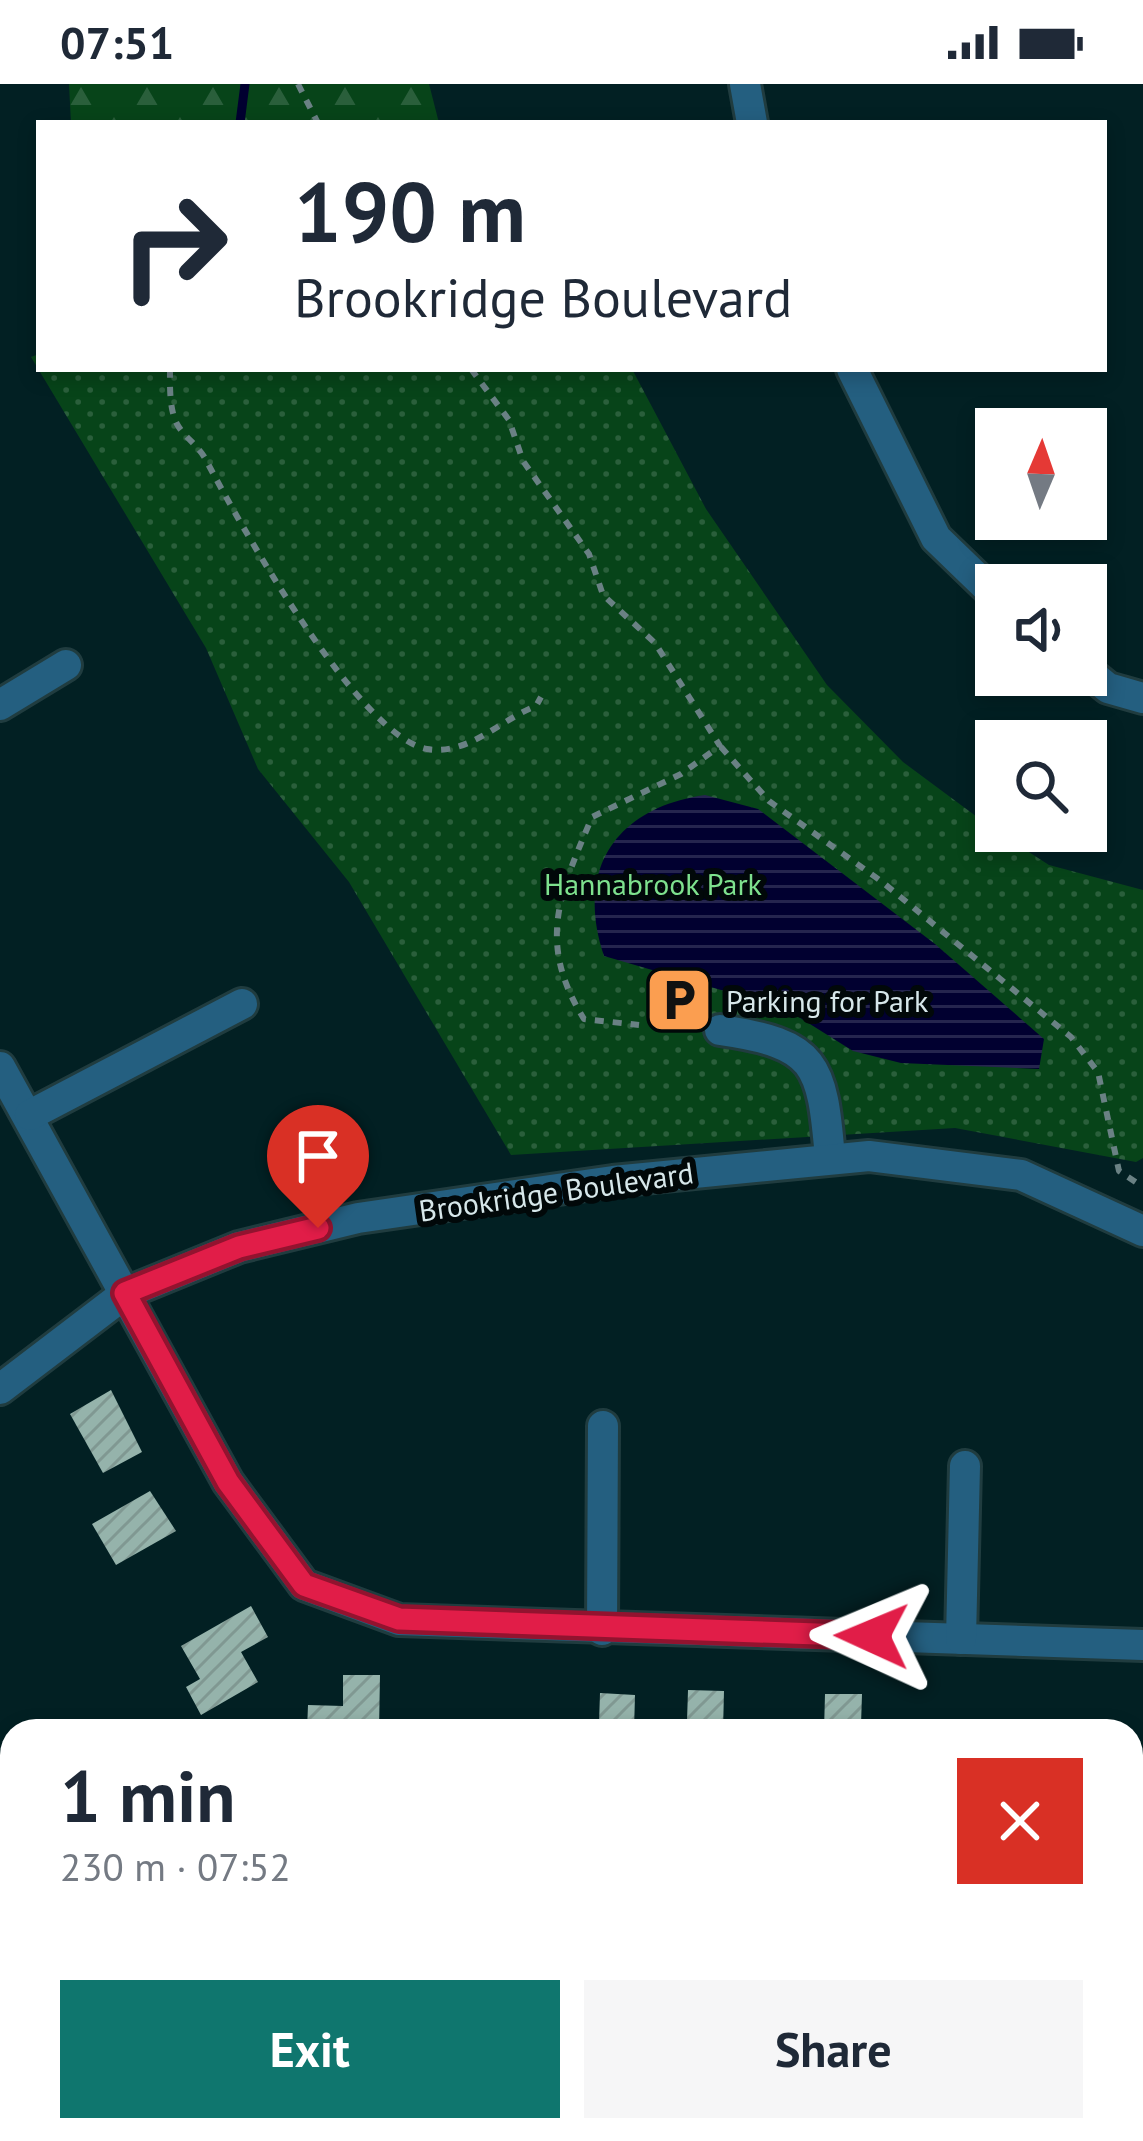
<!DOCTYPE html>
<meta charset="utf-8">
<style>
body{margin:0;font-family:"PT Sans",sans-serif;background:#f6f6f7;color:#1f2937;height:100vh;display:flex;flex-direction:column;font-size:45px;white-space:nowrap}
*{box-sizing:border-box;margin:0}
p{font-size:39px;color:#747a83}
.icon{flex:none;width:66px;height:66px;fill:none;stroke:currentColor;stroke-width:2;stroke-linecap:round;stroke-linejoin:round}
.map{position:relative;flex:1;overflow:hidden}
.details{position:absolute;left:0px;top:1635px;width:1143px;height:423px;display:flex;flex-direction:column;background:#fff;border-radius:36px 36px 0 0;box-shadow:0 6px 18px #0003}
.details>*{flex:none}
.guide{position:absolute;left:36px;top:36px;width:1071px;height:252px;border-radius:0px;box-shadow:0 6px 18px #0003;background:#fff;color:#1f2937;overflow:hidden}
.needle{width:78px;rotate:2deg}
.tools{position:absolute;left:975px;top:324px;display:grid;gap:24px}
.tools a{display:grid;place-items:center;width:132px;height:132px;border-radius:0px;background:#fff;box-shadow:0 6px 18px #0003;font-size:60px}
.pin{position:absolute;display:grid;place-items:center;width:102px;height:102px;color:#fff;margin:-123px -51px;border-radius:50% 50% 50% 0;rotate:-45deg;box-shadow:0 0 12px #0007}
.pin .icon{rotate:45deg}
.me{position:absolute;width:132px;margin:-66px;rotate:271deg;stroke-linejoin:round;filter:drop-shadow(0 0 9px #0008)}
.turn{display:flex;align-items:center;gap:42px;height:252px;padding:0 60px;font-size:54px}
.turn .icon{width:156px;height:156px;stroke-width:2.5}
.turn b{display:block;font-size:84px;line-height:102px}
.round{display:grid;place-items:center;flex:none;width:126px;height:126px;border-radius:0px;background:#f6f6f7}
.headline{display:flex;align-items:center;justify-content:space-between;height:204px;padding:0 60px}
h1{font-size:72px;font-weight:700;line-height:90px}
.cta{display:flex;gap:24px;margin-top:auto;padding:24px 60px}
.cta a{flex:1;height:138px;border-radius:0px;background:#0f766e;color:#fff;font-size:48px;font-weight:700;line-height:138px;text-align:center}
.cta a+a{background:#f6f6f7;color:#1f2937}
.status{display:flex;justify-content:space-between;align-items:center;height:84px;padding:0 60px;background:#fff;direction:ltr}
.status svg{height:33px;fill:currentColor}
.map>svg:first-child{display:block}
.forest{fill:url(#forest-firs)}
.park{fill:url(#park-dots)}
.water{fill:url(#water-rules)}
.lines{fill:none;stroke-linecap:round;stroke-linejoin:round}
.stream{stroke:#010030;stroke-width:9}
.building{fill:url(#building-hatch)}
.minor-casing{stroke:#203c3f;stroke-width:36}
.path{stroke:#6a8184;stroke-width:6;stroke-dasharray:9 9;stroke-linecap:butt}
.minor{stroke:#245f80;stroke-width:30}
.route-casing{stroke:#92132f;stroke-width:30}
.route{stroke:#e11d48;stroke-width:21}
.labels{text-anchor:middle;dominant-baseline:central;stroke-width:12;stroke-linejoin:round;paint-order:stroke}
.park-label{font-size:30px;fill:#7ee18e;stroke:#010809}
.poi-label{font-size:30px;fill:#d7e7ea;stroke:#010809;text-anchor:start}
.street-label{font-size:30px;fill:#d7e7ea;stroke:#010809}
</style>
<div class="status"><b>07:51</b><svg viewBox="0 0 49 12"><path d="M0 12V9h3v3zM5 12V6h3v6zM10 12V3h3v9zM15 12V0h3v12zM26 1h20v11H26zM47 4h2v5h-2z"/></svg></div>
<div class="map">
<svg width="1143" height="2057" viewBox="0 0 1143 2057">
<defs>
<pattern id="forest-firs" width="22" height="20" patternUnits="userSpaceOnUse" patternTransform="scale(3)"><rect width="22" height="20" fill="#074419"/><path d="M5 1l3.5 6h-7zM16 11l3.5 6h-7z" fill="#2a5f3b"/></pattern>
<pattern id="park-dots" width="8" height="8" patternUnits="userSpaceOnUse" patternTransform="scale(3)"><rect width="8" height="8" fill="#074419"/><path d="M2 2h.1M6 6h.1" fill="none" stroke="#2a5f3b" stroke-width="1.8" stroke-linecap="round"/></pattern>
<pattern id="water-rules" width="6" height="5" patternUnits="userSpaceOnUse" patternTransform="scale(3)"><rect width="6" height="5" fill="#010030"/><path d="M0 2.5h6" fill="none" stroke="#25254e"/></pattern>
<pattern id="building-hatch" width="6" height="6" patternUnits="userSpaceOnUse" patternTransform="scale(3)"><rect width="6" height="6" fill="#95b3ab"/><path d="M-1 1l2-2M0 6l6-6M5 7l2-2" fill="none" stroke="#809892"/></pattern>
</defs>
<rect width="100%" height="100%" fill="#022023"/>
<!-- forest -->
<polygon class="forest" points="69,0 429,0 439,39 71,39"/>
<!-- park -->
<polygon class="park" points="39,270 39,285 632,285 706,425 827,601 903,678 996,747 1049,781 1143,806 1143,1074 1136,1078 955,1044 511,1071 349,798 258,685 206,564 31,273"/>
<!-- water -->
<path class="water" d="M 705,711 L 758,725 L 935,860 L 1044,955 L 1039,985 L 901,979 L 853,967 L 786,925 L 604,872 C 575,786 615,724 705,711 Z"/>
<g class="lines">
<!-- stream -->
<polyline class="stream" points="240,39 245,0"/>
</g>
<!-- building -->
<g class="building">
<polygon points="111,1306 142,1368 103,1389 70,1330"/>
<polygon points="150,1407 176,1447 116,1481 92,1440"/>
<polygon points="251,1522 268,1553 241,1568 258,1598 201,1631 186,1603 200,1595 181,1562"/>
<polygon points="343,1591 380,1591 379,1647 307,1647 308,1621 343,1622"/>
<polygon points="688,1606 724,1607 723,1647 652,1647 652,1636 687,1637"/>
<polygon points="600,1609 635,1611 634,1647 563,1647 564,1639 599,1640"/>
<polygon points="825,1610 862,1610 861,1641 897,1642 897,1647 824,1647"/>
<rect x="229" y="2046" width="44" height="11"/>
</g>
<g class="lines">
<!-- minor casing -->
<g class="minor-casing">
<g id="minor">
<polyline points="745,0 752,39"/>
<polyline points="852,285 936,454 996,512"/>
<polyline points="1086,586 1108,604 1143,614"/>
<polyline points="0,621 66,581"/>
<path d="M 720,946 C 817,960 822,979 830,1074"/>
<polyline points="0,983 228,1398 304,1501 399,1536 1143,1561"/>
<polyline points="30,1031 242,920"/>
<polyline points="0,1305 126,1209 239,1163 358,1134 613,1097 869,1072 1021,1091 1143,1147"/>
<polyline points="602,1546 603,1342"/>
<polyline points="961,1555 965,1382"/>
<polyline points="824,2046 828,2057"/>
<polyline points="344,2057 345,2046"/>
<polyline points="898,2057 940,2047 1044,2057"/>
<polyline points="1125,2057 1143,2024"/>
</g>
</g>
<!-- path -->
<g class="path">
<polyline points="298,0 318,39"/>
<path d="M 170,285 C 170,301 169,325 177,340 C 184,353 199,362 206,376 C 238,437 359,653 427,665 C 468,672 500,636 536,622 L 541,613"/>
<path d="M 471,285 L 509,336 L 523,377 L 589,470 L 603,511 L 655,559 L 720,662 L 681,690 L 592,733 C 560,809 536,858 584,935 L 639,941"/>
<polyline points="721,663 769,717 881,797 1071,953 1098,988 1119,1087 1143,1103"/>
</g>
<!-- minor -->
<use href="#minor" class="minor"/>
</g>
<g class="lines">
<!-- route casing -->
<g class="route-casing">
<polyline id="route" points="318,1144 239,1163 125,1209 228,1398 304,1501 399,1535 872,1552"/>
</g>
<!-- route -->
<use href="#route" class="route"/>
</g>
<!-- icons -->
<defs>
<g id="parking-square" transform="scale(3.45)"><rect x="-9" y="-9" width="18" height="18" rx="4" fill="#fb9e50" stroke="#010809"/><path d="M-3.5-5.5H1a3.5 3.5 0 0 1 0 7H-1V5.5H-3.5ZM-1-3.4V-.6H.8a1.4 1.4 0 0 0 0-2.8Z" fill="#111"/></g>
</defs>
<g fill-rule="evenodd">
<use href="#parking-square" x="679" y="916"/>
</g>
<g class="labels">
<!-- park labels -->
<g class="park-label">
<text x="653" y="799">Hannabrook Park</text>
</g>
<!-- poi labels -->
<g class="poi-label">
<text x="726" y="916">Parking for Park</text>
</g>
<!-- street labels -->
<g class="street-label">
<text transform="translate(556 1107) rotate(-8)">Brookridge Boulevard</text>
</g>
</g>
</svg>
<div class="tools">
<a><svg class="needle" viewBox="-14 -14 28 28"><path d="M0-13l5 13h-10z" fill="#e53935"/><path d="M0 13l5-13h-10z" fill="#747a83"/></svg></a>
<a><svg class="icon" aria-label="sound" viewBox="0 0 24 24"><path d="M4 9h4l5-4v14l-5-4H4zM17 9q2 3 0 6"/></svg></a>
<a><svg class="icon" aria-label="search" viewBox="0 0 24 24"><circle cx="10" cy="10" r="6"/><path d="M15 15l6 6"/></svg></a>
</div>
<div class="pin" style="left:318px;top:1144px;background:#d93025"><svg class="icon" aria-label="arrive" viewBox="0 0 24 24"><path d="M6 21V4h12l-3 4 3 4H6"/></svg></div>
<svg class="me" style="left:872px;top:1552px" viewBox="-20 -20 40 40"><path d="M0-17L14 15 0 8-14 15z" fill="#e11d48" stroke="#fff" stroke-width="4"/></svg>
<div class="guide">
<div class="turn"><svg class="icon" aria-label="right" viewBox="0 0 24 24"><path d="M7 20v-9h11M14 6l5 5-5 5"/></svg><div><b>190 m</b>Brookridge Boulevard</div></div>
</div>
<section class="details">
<div class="headline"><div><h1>1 min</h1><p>230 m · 07:52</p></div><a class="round" style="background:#d93025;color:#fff"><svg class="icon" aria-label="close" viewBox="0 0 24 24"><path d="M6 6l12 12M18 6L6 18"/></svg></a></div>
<div class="cta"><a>Exit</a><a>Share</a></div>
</section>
</div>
